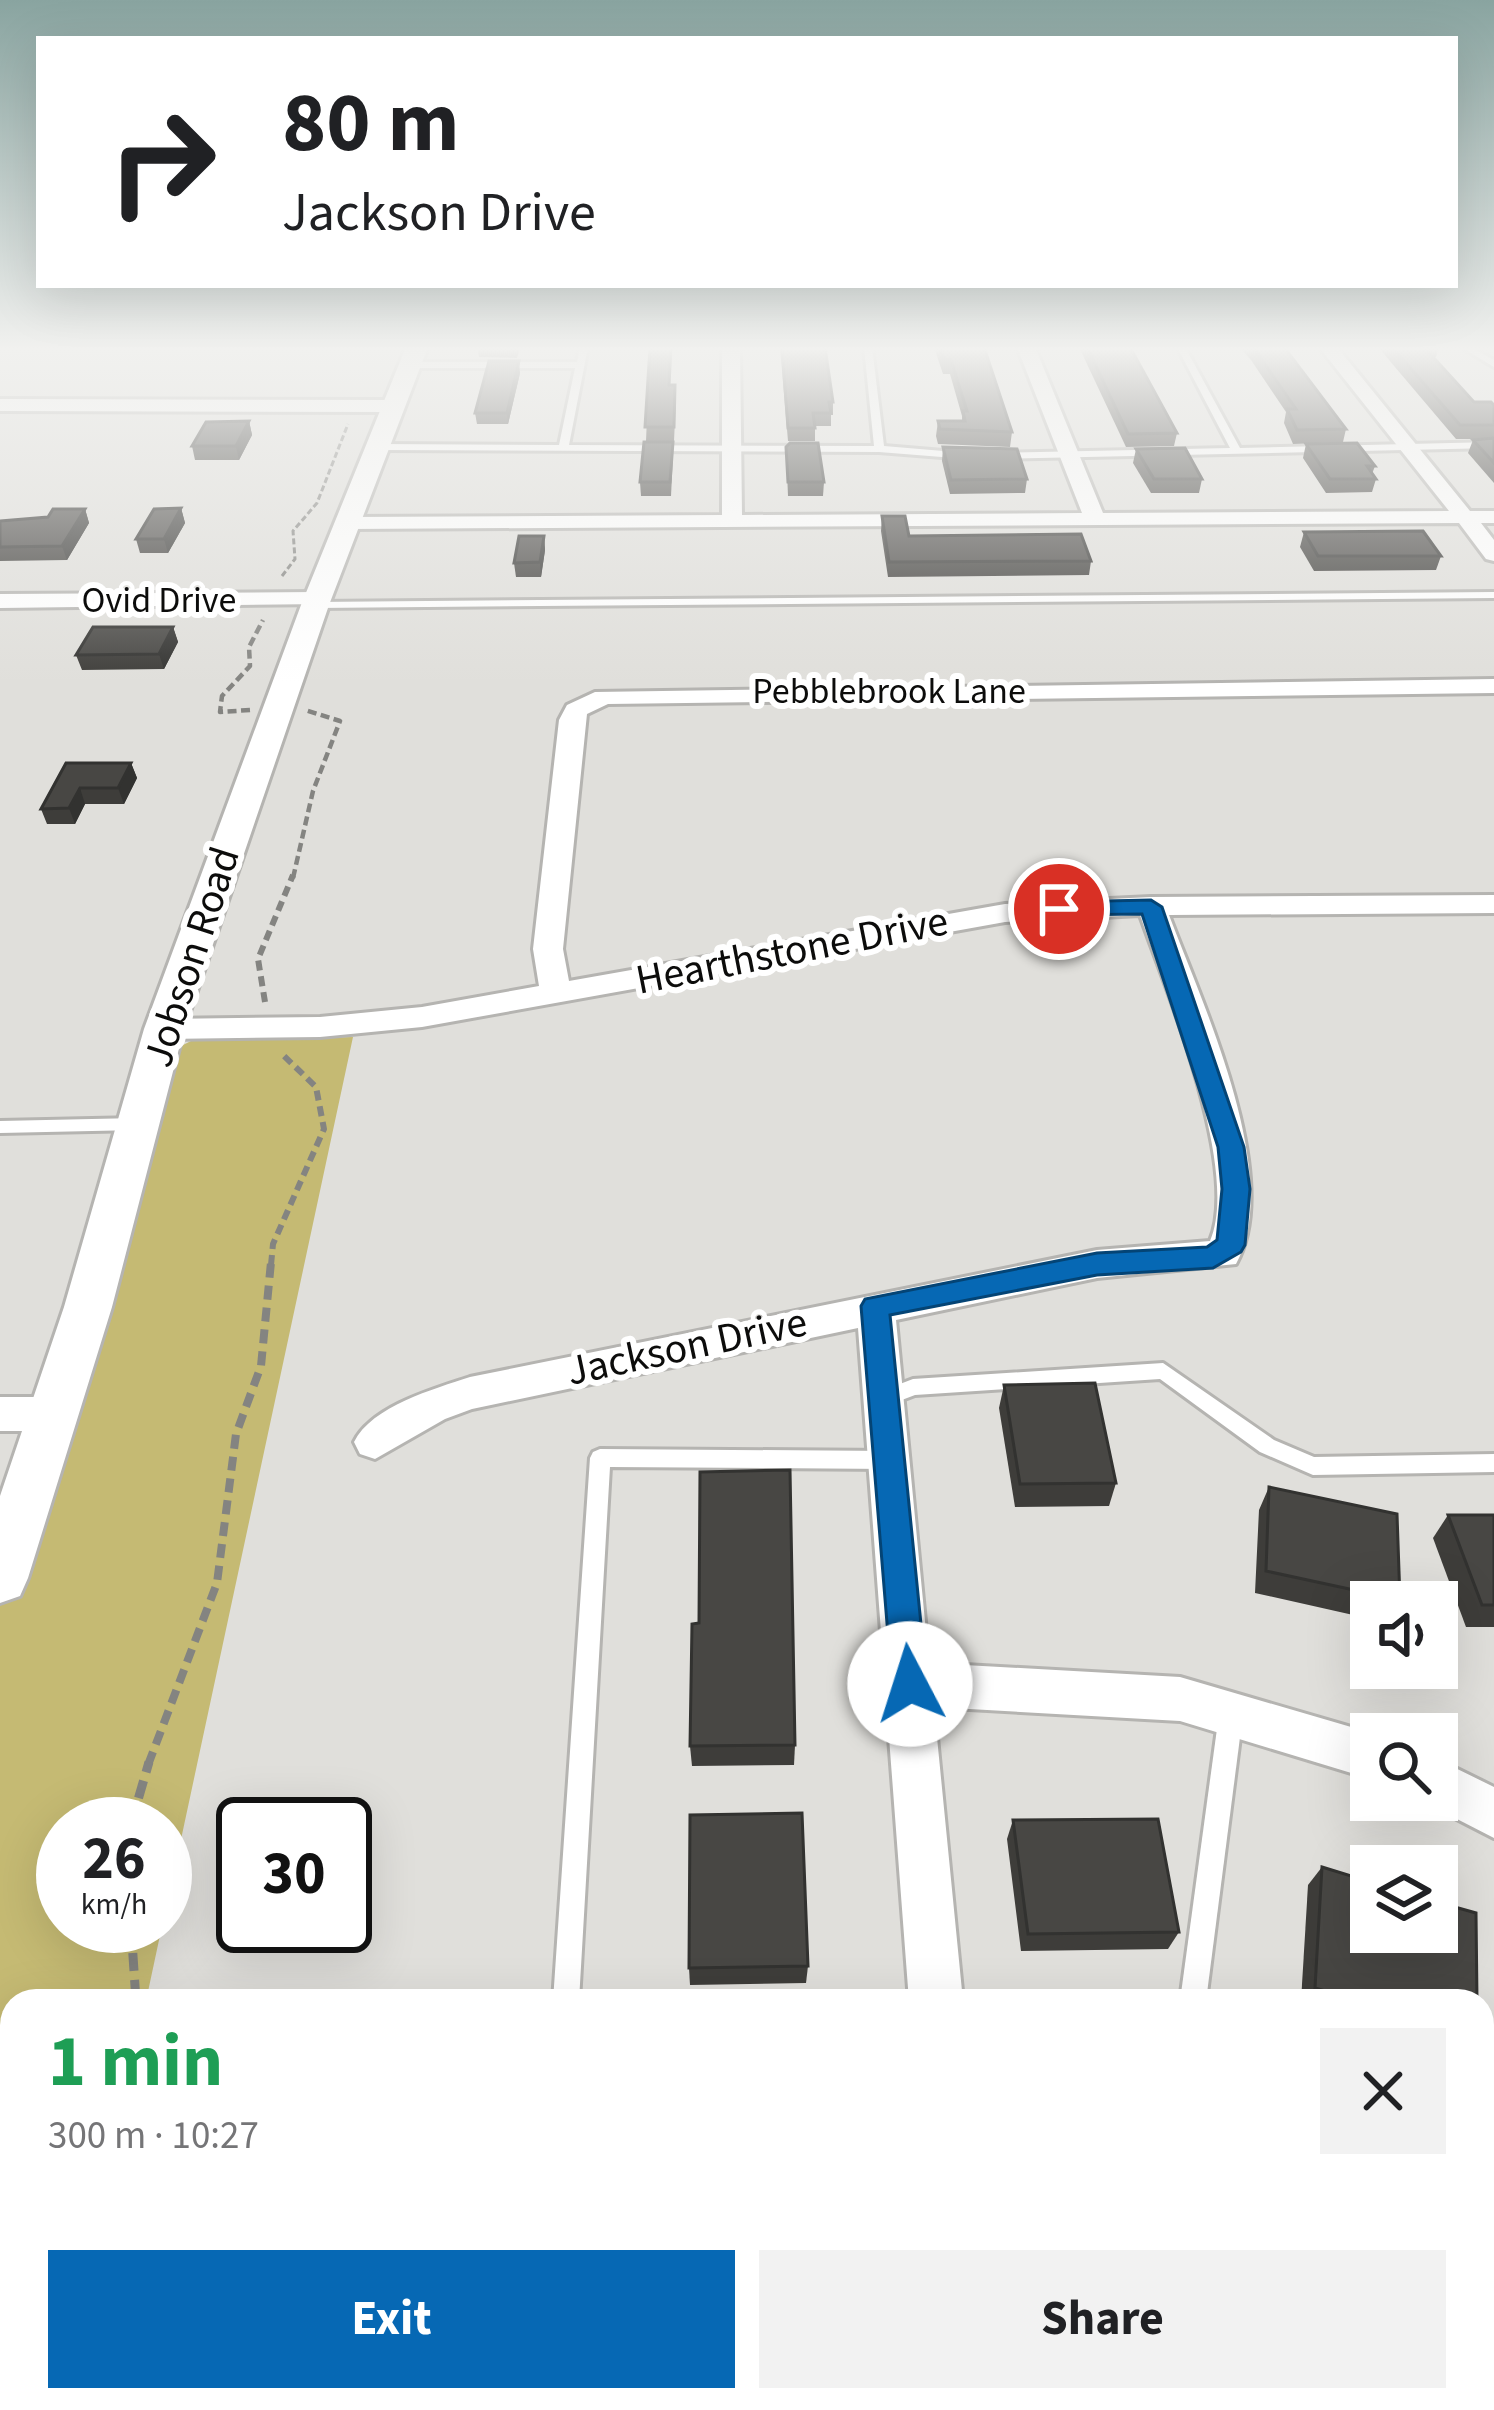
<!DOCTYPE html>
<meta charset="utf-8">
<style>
body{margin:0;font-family:"Source Sans 3",sans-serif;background:#f2f2f2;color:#202124;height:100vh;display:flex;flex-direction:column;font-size:45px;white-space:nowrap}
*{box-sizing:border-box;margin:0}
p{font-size:39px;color:#757577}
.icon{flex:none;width:66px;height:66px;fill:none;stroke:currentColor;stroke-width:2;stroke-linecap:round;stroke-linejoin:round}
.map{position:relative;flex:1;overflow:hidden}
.drawer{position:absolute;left:0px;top:1989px;width:1494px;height:423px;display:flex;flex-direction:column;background:#fff;border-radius:36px 36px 0 0;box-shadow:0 12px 48px #0002}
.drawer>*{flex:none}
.hud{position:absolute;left:36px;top:36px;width:1422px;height:252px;border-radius:0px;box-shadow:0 12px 48px #0002;background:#fff;color:#202124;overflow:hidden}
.tools{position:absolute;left:1350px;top:1581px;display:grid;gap:24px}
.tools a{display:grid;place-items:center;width:108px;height:108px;border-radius:0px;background:#fff;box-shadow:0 12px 48px #0002;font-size:60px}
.speed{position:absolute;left:36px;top:1797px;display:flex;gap:24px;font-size:60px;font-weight:700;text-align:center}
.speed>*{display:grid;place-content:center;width:156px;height:156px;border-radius:50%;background:#fff;box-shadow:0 12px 48px #0002;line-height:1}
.speed small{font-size:30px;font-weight:400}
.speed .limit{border:6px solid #111;border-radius:18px;background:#fff;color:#111}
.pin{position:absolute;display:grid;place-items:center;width:102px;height:102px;color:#fff;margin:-51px;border:6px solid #fff;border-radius:50%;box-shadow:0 3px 12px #0007}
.me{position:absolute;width:132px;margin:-66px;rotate:355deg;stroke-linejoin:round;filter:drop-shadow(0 0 9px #0008)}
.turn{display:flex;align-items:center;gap:42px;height:252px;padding:0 48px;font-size:54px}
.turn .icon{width:156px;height:156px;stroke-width:2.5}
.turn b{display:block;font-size:84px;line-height:102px}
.round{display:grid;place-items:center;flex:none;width:126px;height:126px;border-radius:0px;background:#f2f2f2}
.head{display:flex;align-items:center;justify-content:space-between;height:204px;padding:0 48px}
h1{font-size:72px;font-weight:700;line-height:90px;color:#1e9e55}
.primary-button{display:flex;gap:24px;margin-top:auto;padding:24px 48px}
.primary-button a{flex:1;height:138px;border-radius:0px;background:#0668b4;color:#fff;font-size:48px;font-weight:700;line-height:138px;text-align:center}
.primary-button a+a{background:#f2f2f2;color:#202124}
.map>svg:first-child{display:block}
.green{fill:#c5ba73}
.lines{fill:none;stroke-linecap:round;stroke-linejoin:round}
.service-casing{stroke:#b5b4b1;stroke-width:6}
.minor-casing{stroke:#b5b4b1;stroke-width:6}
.tertiary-casing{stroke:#b5b4b1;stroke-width:6}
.path-far4{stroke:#848481;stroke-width:3;stroke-dasharray:6 3;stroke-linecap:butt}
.path-far3{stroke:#848481;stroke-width:4.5;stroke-dasharray:9 4.5;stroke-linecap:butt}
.path-far2{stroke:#848481;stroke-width:6;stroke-dasharray:10 6;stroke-linecap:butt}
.path-far1{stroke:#848481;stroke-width:8;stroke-dasharray:14 8;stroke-linecap:butt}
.path{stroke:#848481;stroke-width:9;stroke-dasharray:18 9;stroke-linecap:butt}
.service{fill:#fff;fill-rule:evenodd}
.minor{fill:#fff;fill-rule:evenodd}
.tertiary{fill:#fff;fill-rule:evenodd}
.wall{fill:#3e3d3a}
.shaded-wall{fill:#323230}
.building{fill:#484744;stroke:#323230;stroke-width:3}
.route{fill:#0668b4;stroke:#044475;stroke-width:3}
.labels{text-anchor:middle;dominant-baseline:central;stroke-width:12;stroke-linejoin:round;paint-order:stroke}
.far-street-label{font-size:36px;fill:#0c0c0b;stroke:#fff}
.street-label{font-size:42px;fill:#0c0c0b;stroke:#fff}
</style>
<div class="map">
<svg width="1494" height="2410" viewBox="0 0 1494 2410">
<rect width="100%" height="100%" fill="#e0dfdb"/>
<!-- green -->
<g class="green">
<polygon points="353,1037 165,1914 165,1824 63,1824 63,1926 162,1926 146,2001 12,2001 12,2204 0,2204 0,1598 173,1050 191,1041"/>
<polygon points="0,2295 12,2296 12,2400 52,2400 49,2410 0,2410"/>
</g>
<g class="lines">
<!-- service casing -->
<g class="service-casing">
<g id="service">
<polygon points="580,347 588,347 569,445 874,446 864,347 872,347 884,446 967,453 972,456 967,459 879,452 377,450 372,447 377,444 559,445 575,368 410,368 406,365 410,362 577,362"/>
<polygon points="1177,347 1185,347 1240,448 1494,442 1494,448 995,459 990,456 995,453 1230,448"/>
<polygon points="1461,347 1471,347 1494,360 1494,367"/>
<polygon points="1494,592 1494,598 315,608 309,605 315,602"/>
<polygon points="138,1118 147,1124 138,1130 0,1133 0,1121"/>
<polygon points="1163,1363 1274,1440 1314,1457 1494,1454 1494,1472 1313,1475 1260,1452 1160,1379 915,1395 886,1406 879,1404 876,1398 879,1392 913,1379"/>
<polygon points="600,1449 891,1451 898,1454 901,1460 898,1466 891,1469 610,1467 579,2001 553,2001 590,1458 593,1452"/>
<polygon points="1231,1703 1239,1706 1243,1714 1206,2001 1180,2001 1219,1714 1223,1706"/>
<polygon points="1482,2251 1494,2257 1494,2289 1482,2283"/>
</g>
</g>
<!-- minor casing -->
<g class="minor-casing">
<g id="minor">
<polygon points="722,347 740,347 742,515 1082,513 1017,347 1035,347 1103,513 1449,511 1319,347 1337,347 1470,511 1494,511 1494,523 1481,523 1494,540 1494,561 1486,559 1459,523 347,529 336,523 347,517 722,515"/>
<polygon points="0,399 394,400 403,406 394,412 0,411"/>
<polygon points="317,592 328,599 325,604 0,608 0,594"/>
<path d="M 1494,679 L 1494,693 L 608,704 L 587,714 L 563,949 L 569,981 L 1005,904 L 1151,897 L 1494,895 L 1494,913 L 1169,915 C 1202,1003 1284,1177 1236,1264 L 1097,1278 L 896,1320 L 929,1663 L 1180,1677 L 1375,1734 L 1371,1734 L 1371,1779 L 1180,1721 L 934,1707 L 963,2001 L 909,2001 L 858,1328 L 472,1409 L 445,1419 L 375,1459 L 360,1454 L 354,1442 C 372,1406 434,1389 470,1377 L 1097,1250 L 1210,1241 C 1241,1169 1166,989 1140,915 L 1005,922 L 422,1027 L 320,1037 L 164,1039 L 153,1036 L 148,1029 L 153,1022 L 164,1019 L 320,1017 L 422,1007 L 539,986 L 533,949 L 559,720 L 567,705 L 595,692 Z"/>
<polygon points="0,1397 53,1397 67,1402 73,1414 67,1426 53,1431 0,1431"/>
<polygon points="1437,1759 1494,1787 1494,1838 1420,1800 1437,1800"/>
<rect x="0" y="2216" width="12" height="58"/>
<polygon points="1361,2400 1441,2400 1445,2410 1365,2410"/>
</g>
</g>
<!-- tertiary casing -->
<g class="tertiary-casing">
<polygon id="tertiary" points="406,347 428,347 329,605 184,1029 112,1307 28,1578 20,1596 0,1603 0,1496 64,1307 144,1029 301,605"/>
</g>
<!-- path-far4 -->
<polyline class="path-far4" points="282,576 295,559 293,531 317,503 348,424"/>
<!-- path-far3 -->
<g class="path-far3">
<polyline points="250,710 220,712 222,696 250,666 249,647 263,620"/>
<polyline points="293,878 313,791 340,721 305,710"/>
</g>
<!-- path-far2 -->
<g class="path-far2">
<polyline points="265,1002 258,959 293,875"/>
<polyline points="271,1265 273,1244 324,1129 316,1087 280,1052"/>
</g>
<!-- path-far1 -->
<polyline class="path-far1" points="148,1765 217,1583 236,1434 261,1366 271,1262"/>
<!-- path -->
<g class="path">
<polyline points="131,1824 149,1762"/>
<polyline points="131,1926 136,2001"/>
<polyline points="19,2410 23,2400"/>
</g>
<!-- service -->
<use href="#service" class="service"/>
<!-- minor -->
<use href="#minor" class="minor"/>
<!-- tertiary -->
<use href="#tertiary" class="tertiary"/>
</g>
<!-- wall -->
<g class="wall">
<polygon points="477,347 520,347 517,358 479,357"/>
<polygon points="650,347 672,347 670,385 676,398 674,441 646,441"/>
<polygon points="780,347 825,347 833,402 833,415 831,415 831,426 815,426 815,441 788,441"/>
<polygon points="934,347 984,347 1012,432 1010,447 938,444 936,436 938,421 962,421 962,416 950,374 943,374"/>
<polygon points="1079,347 1130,347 1177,433 1174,446 1126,447"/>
<polygon points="1239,347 1284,347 1346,429 1343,442 1293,444 1284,423 1286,412 1251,360"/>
<polygon points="1378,347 1439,347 1436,357 1433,357 1474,402 1494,405 1494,483 1468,453 1473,440 1486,439 1456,439"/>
<polygon points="520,373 508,424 477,424 475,413"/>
<polygon points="249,421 252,435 239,460 195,460 192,446"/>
<polygon points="1306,444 1375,466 1372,474 1376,479 1372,492 1326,493 1303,458"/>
<polygon points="786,447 824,482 823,496 788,496"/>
<polygon points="943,447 1027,479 1025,493 950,494 942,461"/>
<polygon points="1136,449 1202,479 1199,493 1151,493 1133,463"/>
<polygon points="673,456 671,496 641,496 640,482"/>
<polygon points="181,508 185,523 168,553 140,553 136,539"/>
<polygon points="85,509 89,523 67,560 0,561 0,521 48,517"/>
<polygon points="882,516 909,536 1091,561 1089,575 888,577 881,531"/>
<polygon points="1304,532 1441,556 1436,570 1314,571 1300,547"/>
<polygon points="544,536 545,550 541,577 516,577 514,563"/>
<polygon points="173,627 178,642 164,669 82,670 76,655"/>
<polygon points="131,763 137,778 124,804 85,804 75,824 47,824 41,809"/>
<polygon points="1004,1385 1116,1483 1109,1506 1015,1507 999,1408"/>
<polygon points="1269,1487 1400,1600 1399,1602 1371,1602 1371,1619 1255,1593 1259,1510"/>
<polygon points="1448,1515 1494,1515 1494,1627 1466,1627 1433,1538"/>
<polygon points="795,1745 794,1765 692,1766 690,1746"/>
<polygon points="1013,1820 1179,1932 1168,1949 1021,1951 1007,1839"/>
<polygon points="1322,1867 1477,2001 1301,2001 1308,1885"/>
<polygon points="808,1966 806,1983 690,1985 689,1968"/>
</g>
<!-- shaded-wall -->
<g class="shaded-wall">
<polygon points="519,361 520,373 508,424 507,413"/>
<polygon points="249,421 252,435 239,460 236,446"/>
<polygon points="181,508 185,523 168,553 164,539"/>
<polygon points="85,509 89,523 67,560 62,546"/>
<polygon points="544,536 545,550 541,577 540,562"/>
<polygon points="173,627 178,642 164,669 159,654"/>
<polygon points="131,763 137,778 124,804 118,788"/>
<polygon points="80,788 85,804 75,824 69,808"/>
</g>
<!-- building -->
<g class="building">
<polygon points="650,347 671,347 669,385 675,385 674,427 645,427"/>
<polygon points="782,347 825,347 833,402 829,402 831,413 813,413 815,428 788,428"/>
<polygon points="940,347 984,347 1012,432 940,429 938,421 965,421 963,411 967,411 951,360 944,360"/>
<polygon points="1087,347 1130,347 1177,433 1128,434"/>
<polygon points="1253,347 1284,347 1346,429 1297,430 1287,409 1296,409"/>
<polygon points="1392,347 1424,347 1474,402 1491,402 1494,405 1494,425 1460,425"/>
<polygon points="489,361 519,361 507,413 475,413"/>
<polygon points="249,421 236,446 192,446 206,422"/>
<polygon points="1494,438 1494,463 1473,440"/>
<polygon points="644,442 673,442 670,482 640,482"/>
<polygon points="790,443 818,443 824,482 788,482 786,447"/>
<polygon points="1357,443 1375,466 1367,466 1376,479 1330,479 1306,444"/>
<polygon points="943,447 1017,449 1027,479 951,480"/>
<polygon points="1185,448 1202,479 1154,479 1136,449"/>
<polygon points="181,508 164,539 136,539 154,509"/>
<polygon points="53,509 85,509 62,546 0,547 0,521 48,517"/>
<polygon points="882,516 905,516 909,536 1081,534 1091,561 889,562"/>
<polygon points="1423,531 1441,556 1318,556 1304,532"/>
<polygon points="519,536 544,536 540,562 514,563"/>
<polygon points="93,627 173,627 159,654 76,655"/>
<polygon points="66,763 131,763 118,788 80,788 69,808 41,809"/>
<polygon points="1095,1383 1116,1483 1020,1484 1004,1385"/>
<polygon points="790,1470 795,1745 690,1746 692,1624 699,1623 700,1472"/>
<polygon points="1269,1487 1397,1514 1400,1600 1266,1571"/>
<polygon points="1448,1515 1494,1515 1494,1605 1482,1605"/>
<polygon points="802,1813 808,1966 689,1968 690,1815"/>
<polygon points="1158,1819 1179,1932 1028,1934 1013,1820"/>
<polygon points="1322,1867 1371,1882 1371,1932 1437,1932 1437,1902 1476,1913 1477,2001 1358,2001 1315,1988"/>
</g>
<!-- sky -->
<linearGradient id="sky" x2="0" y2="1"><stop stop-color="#89a4a0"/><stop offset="0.51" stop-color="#f1f1ef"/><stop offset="1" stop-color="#f1f1ef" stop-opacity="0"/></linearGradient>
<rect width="1494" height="684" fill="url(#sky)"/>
<!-- route -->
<polygon class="route" points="1151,900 1162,907 1244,1147 1250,1189 1245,1245 1241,1252 1213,1268 1097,1275 890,1315 927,1684 922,1695 910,1700 897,1695 892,1684 861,1306 865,1299 1097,1253 1207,1247 1217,1240 1222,1189 1218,1147 1142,914 1059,915 1048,909 1059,902"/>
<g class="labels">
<!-- far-street labels -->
<g class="far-street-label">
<text x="159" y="600">Ovid Drive</text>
<text x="889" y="691">Pebblebrook Lane</text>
</g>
<!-- street labels -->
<g class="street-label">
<text transform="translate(792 951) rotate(-11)">Hearthstone Drive</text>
<text transform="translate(192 957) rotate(-72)">Jobson Road</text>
<text transform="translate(687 1347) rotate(-12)">Jackson Drive</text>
</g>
</g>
</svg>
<div class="tools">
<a><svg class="icon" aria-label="sound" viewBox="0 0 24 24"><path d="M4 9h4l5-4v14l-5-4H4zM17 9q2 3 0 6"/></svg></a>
<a><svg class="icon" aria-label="search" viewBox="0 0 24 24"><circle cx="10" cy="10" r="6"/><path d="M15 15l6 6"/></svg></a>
<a><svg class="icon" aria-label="layers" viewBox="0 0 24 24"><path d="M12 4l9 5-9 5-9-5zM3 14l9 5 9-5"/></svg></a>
</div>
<div class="speed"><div>26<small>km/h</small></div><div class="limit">30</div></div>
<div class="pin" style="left:1059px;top:909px;background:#d93025"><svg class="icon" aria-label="arrive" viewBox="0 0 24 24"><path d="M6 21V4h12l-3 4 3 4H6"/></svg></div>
<svg class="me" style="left:910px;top:1684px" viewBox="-20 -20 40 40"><circle r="19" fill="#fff"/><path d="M0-13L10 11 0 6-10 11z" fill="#0668b4"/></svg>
<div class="hud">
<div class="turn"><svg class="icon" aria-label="right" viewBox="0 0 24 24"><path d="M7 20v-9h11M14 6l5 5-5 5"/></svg><div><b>80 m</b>Jackson Drive</div></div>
</div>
<section class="drawer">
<div class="head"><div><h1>1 min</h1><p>300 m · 10:27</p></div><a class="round"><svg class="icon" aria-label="close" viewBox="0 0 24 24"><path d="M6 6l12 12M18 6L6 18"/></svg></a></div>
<div class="primary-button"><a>Exit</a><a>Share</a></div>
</section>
</div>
